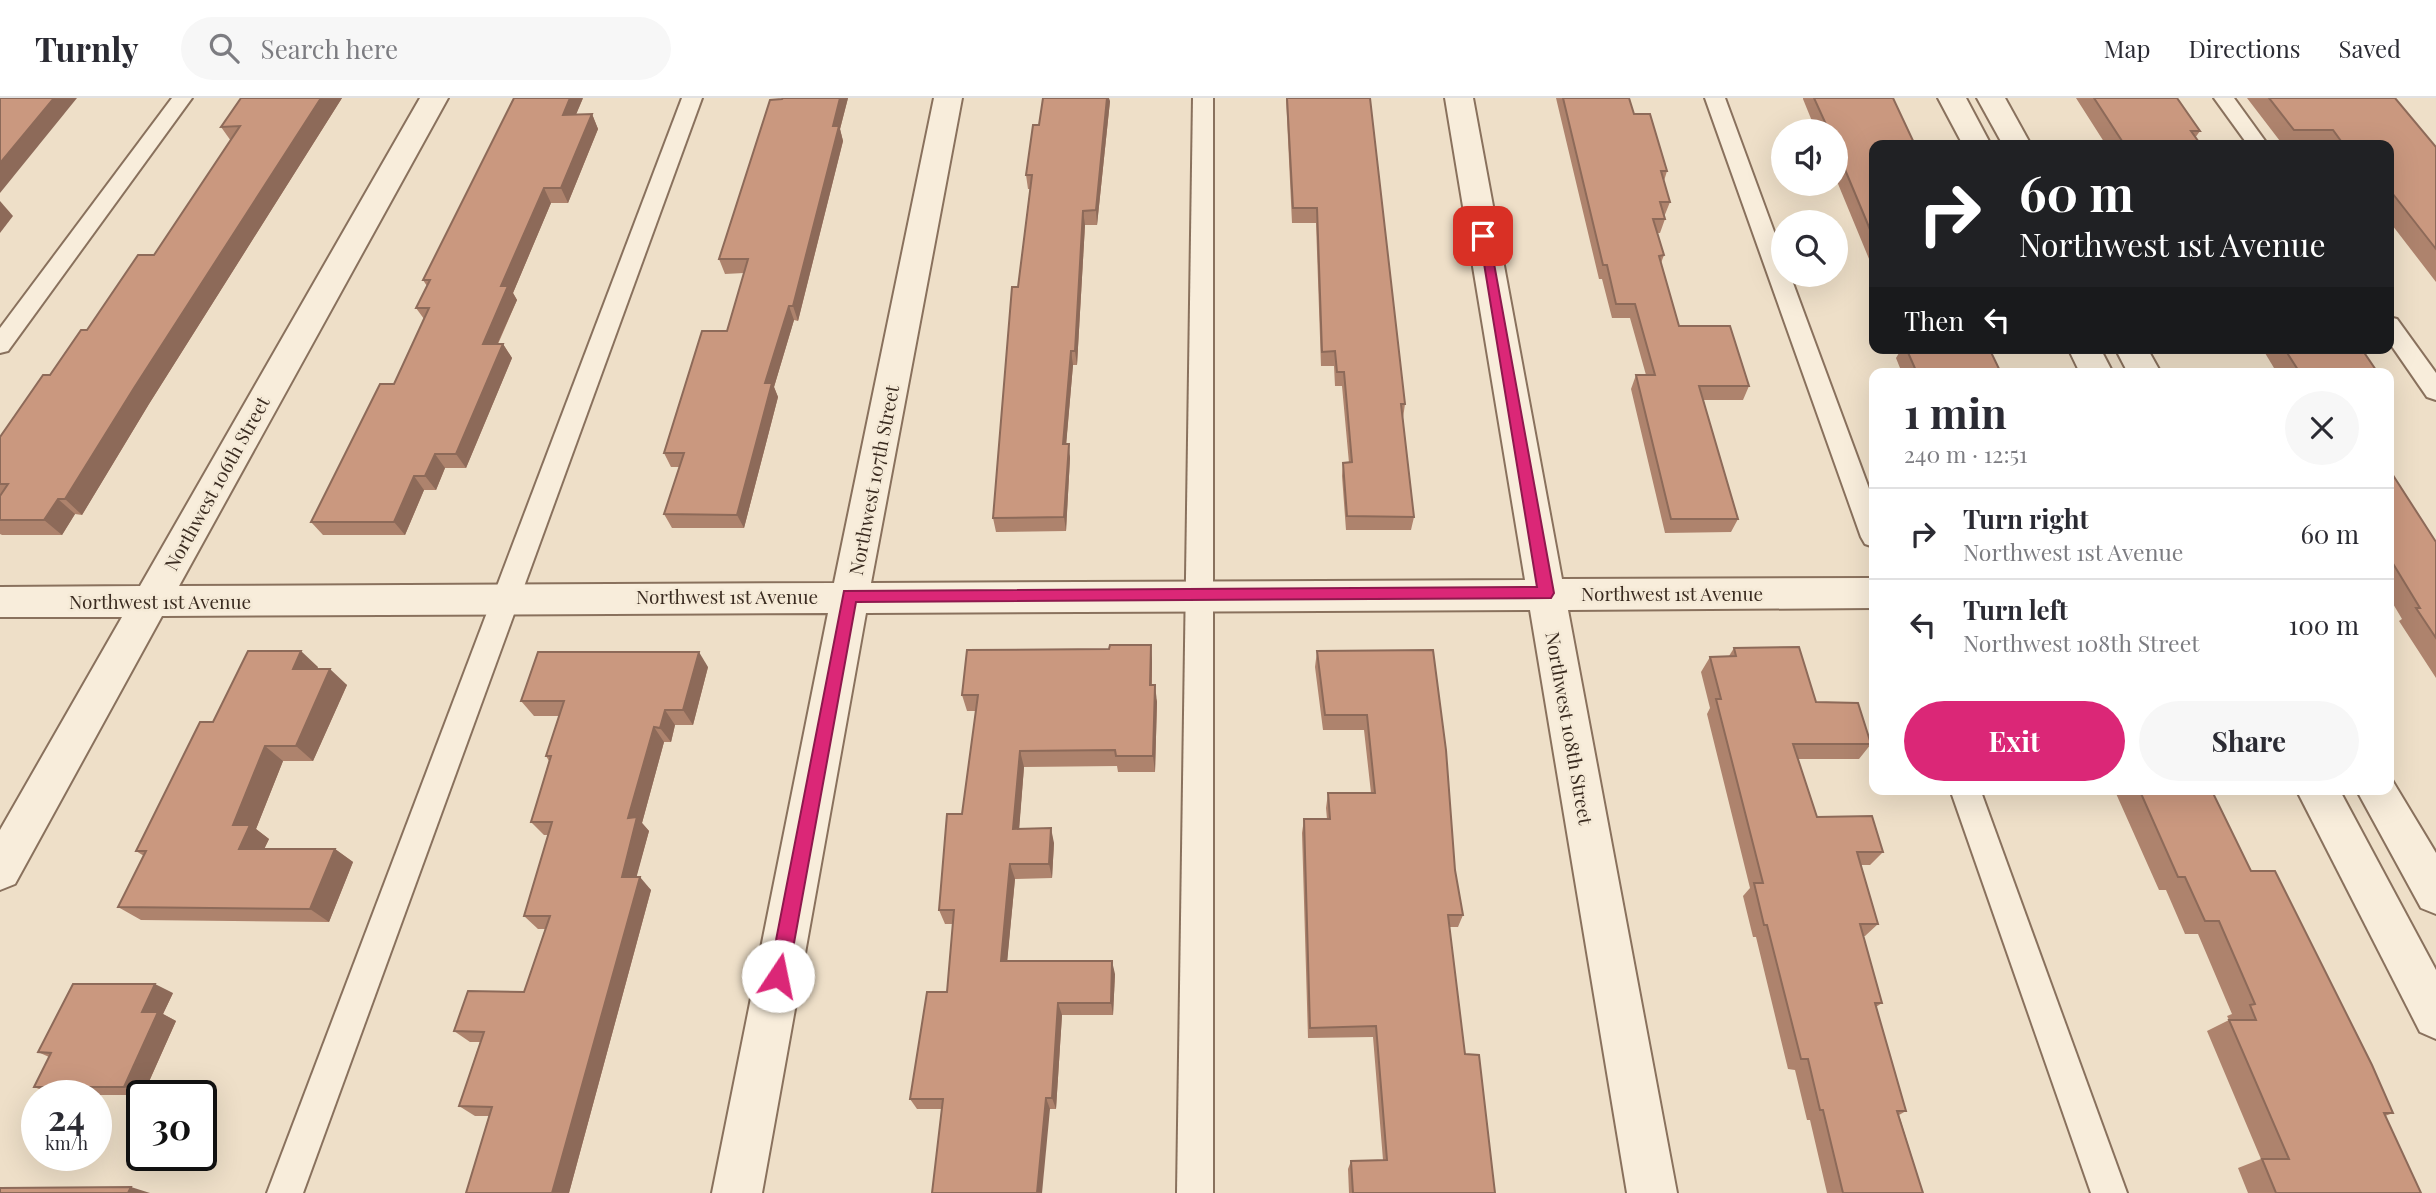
<!DOCTYPE html>
<meta charset="utf-8">
<style>
body{margin:0;font-family:"Playfair Display",serif;background:#f7f7f7;color:#2b2b33;height:100vh;display:flex;flex-direction:column;font-size:26px;white-space:nowrap}
*{box-sizing:border-box;margin:0}
p{font-size:23px;color:#7c7c81}
.icon{flex:none;width:38px;height:38px;fill:none;stroke:currentColor;stroke-width:2;stroke-linecap:round;stroke-linejoin:round}
.map{position:relative;flex:1;overflow:hidden}
.side{position:absolute;left:1869px;top:270px;width:525px;height:427px;display:flex;flex-direction:column;background:#fff;border-radius:14px;box-shadow:0 7px 28px #0002}
.side>*{flex:none}
.top-card{position:absolute;left:1869px;top:42px;width:525px;height:214px;border-radius:14px;box-shadow:0 7px 28px #0002;background:#202124;color:#fff;overflow:hidden}
.controls{position:absolute;left:1771px;top:21px;display:grid;gap:14px}
.controls a{display:grid;place-items:center;width:77px;height:77px;border-radius:50%;background:#fff;box-shadow:0 7px 28px #0002;font-size:35px}
.speed{position:absolute;left:21px;top:982px;display:flex;gap:14px;font-size:35px;font-weight:700;text-align:center}
.speed>*{display:grid;place-content:center;width:91px;height:91px;border-radius:50%;background:#fff;box-shadow:0 7px 28px #0002;line-height:1}
.speed small{font-size:18px;font-weight:400}
.speed .limit{border:4px solid #111;border-radius:10px;background:#fff;color:#111}
.pin{position:absolute;display:grid;place-items:center;width:60px;height:60px;color:#fff;margin:-30px;border-radius:14px;box-shadow:0 4px 10px #0006}
.me{position:absolute;width:77px;margin:-38px;rotate:11deg;stroke-linejoin:round;filter:drop-shadow(0 0 5px #0008)}
.turn{display:flex;align-items:center;gap:24px;height:147px;padding:0 35px;font-size:32px}
.turn .icon{width:91px;height:91px;stroke-width:2.5}
.turn b{display:block;font-size:49px;line-height:60px}
.then{display:flex;align-items:center;height:66px;padding:0 35px;background:#0003;gap:14px;font-size:26px}
.round{display:grid;place-items:center;flex:none;width:74px;height:74px;border-radius:37px;background:#f7f7f7}
.overview{display:flex;align-items:center;justify-content:space-between;height:119px;padding:0 35px}
h1{font-size:42px;font-weight:700;line-height:52px}
.action{display:flex;gap:14px;margin-top:auto;padding:14px 35px}
.action a{flex:1;height:80px;border-radius:42px;background:#db2777;color:#fff;font-size:28px;font-weight:700;line-height:80px;text-align:center}
.action a+a{background:#f7f7f7;color:#2b2b33}
ul{padding:0;list-style:none}
li{display:flex;align-items:center;gap:21px;height:91px;padding:0 35px;border-top:2px solid #e1e1e2}
li div{flex:1}
li b{display:block;font-size:26px}
li em{font-style:normal}
header{display:flex;align-items:center;gap:42px;box-sizing:border-box;height:98px;padding:0 35px;background:#fff;border-bottom:2px solid #e1e1e2}
header strong{font-size:33px}
nav{display:flex;gap:38px;margin-inline-start:auto;font-size:24px}
.search{width:490px;height:63px;background:#f7f7f7;display:flex;align-items:center;gap:18px;box-sizing:border-box;padding:0 24px;border-radius:38px;color:#7c7c81;font-size:26px}
.map>svg:first-child{display:block}
.lines{fill:none;stroke-linecap:round;stroke-linejoin:round}
.service-casing{stroke:#89715d;stroke-width:4}
.minor-casing{stroke:#89715d;stroke-width:4}
.service{fill:#f8eddb;fill-rule:evenodd}
.minor{fill:#f8eddb;fill-rule:evenodd}
.wall{fill:#ae836d}
.shaded-wall{fill:#8d6a59}
.building{fill:#ca987f;stroke:#8d6a59;stroke-width:2}
.route{fill:#db2777;stroke:#8e194d;stroke-width:2}
.labels{text-anchor:middle;dominant-baseline:central;stroke-width:5;stroke-linejoin:round;paint-order:stroke}
.street-label{font-size:19px;fill:#3a2b20;stroke:#f5ead7}
</style>
<header>
<strong>Turnly</strong>
<div class="search"><svg class="icon" aria-label="search" viewBox="0 0 24 24"><circle cx="10" cy="10" r="6"/><path d="M15 15l6 6"/></svg>Search here</div>
<nav><a>Map</a><a>Directions</a><a>Saved</a></nav>
</header>
<div class="map">
<svg width="2436" height="1095" viewBox="0 0 2436 1095">
<rect width="100%" height="100%" fill="#eedfc8"/>
<g class="lines">
<!-- service casing -->
<g class="service-casing">
<g id="service">
<polygon points="172,0 192,0 8,253 0,255 0,230"/>
<polygon points="682,0 702,0 303,1095 267,1095"/>
<polygon points="1193,0 1213,0 1213,1095 1177,1095"/>
<polygon points="1705,0 1725,0 1783,158 1783,177 1790,177 1874,404 1874,449 1865,446 1861,439"/>
<polygon points="2214,0 2234,0 2268,47 2248,47"/>
<polygon points="2389,219 2397,221 2436,275 2436,302 2427,299 2389,244"/>
<polygon points="1950,691 1980,691 2127,1095 2091,1095"/>
</g>
</g>
<!-- minor casing -->
<g class="minor-casing">
<g id="minor">
<polygon points="420,0 448,0 179,488 834,485 934,0 962,0 871,485 1525,482 1445,0 1473,0 1562,481 1874,480 1874,510 1568,512 1677,1095 1627,1095 1530,512 866,515 762,1095 712,1095 828,515 162,518 15,786 0,792 0,732 122,519 0,519 0,489 140,488"/>
<polygon points="1938,0 1966,0 1991,47 1963,47"/>
<polygon points="1977,0 2005,0 2031,47 2003,47"/>
<polygon points="2068,250 2100,250 2113,275 2080,275"/>
<polygon points="2115,250 2147,250 2161,275 2128,275"/>
<polygon points="2389,677 2436,755 2436,816 2421,810 2356,691 2389,691"/>
<polygon points="2296,691 2339,691 2436,872 2436,941 2420,934"/>
</g>
</g>
<!-- service -->
<use href="#service" class="service"/>
<!-- minor -->
<use href="#minor" class="minor"/>
</g>
<!-- wall -->
<g class="wall">
<polygon points="241,0 342,0 149,306 82,417 75,416 62,437 2,437 0,436 0,339 87,232 154,157 231,43 221,29"/>
<polygon points="583,0 576,16 592,16 598,31 568,105 551,105 513,195 517,202 498,246 503,246 512,260 466,370 445,370 436,392 424,392 405,437 323,437 311,424 394,286 424,221 416,210 427,188 423,182"/>
<polygon points="783,0 848,0 840,31 843,43 798,223 794,222 774,289 778,299 744,430 672,430 664,416 680,369 671,369 664,355 727,233 744,175 725,176 719,161"/>
<polygon points="1286,0 1370,0 1405,306 1403,320 1414,419 1411,432 1346,432 1342,378 1343,365 1349,365 1342,288 1335,288 1334,268 1321,268 1316,125 1292,125"/>
<polygon points="1556,0 1629,0 1634,16 1667,73 1664,83 1670,104 1664,119 1665,121 1660,135 1657,135 1664,157 1661,165 1679,228 1749,288 1743,302 1703,302 1738,421 1731,434 1665,435 1631,291 1636,277 1646,277 1630,220 1612,220 1602,181 1599,181"/>
<polygon points="1803,0 1893,0 1874,47 1874,173 1836,81 1836,33 1816,33 1803,1"/>
<polygon points="2076,0 2177,0 2200,33 2195,40 2201,47 2106,47"/>
<polygon points="2247,0 2395,0 2436,49 2436,184 2389,123 2389,47 2283,47"/>
<polygon points="1110,3 1097,127 1085,127 1077,267 1073,267 1066,346 1070,360 1066,433 996,434 993,420 1018,189 1030,91 1028,91 1026,77 1039,27"/>
<polygon points="1902,250 1989,250 2001,275 1902,275 1896,260"/>
<polygon points="2262,250 2361,250 2378,275 2277,275"/>
<polygon points="2389,371 2436,444 2436,580 2399,523 2402,521 2389,499"/>
<polygon points="1151,547 1152,564 1152,587 1157,604 1155,674 1118,674 1117,668 1024,669 1019,730 1054,745 1052,780 1015,781 1007,863 1115,876 1113,917 1062,917 1056,1011 917,1011 910,1001 947,894 953,826 945,826 939,812 962,716 976,613 967,613 962,597 1109,551"/>
<polygon points="1734,550 1816,604 1871,646 1859,661 1798,661 1817,719 1883,754 1870,767 1861,767 1878,826 1865,838 1863,838 1882,905 1876,909 1906,1013 1899,1017 1923,1095 1827,1095 1810,1022 1807,1022 1795,972 1788,971 1756,839 1753,839 1743,798 1750,790 1707,616 1710,610 1701,574 1710,559 1729,558"/>
<polygon points="1433,552 1455,772 1463,817 1458,829 1449,829 1465,956 1495,1095 1349,1095 1348,1071 1351,1063 1383,1062 1373,939 1308,940 1302,735 1304,721 1327,721 1326,710 1328,695 1371,695 1364,632 1323,632 1315,569 1317,553"/>
<polygon points="318,569 317,571 347,587 313,663 283,663 256,731 269,741 264,751 335,751 353,764 329,824 141,822 118,809 144,758 136,753 213,624"/>
<polygon points="708,569 693,627 675,627 671,644 664,644 642,725 649,733 636,779 651,792 569,1095 466,1095 489,1018 475,1018 459,1008 480,944 470,944 454,933 524,894 545,831 538,831 524,818 548,737 544,737 531,724 549,663 546,658 559,618 534,618 521,603"/>
<polygon points="2114,691 2211,691 2251,773 2393,1015 2385,1018 2421,1095 2248,1095 2238,1070 2261,1061 2207,933 2229,922 2227,918 2232,916 2198,836 2185,836 2166,792 2159,792"/>
<polygon points="173,895 163,916 176,923 143,997 54,997 34,989 49,959 38,954"/>
</g>
<!-- shaded-wall -->
<g class="shaded-wall">
<polygon points="54,0 77,0 0,95 0,65"/>
<polygon points="321,0 342,0 149,306 82,417 65,401 134,290"/>
<polygon points="570,0 583,0 570,31 563,17"/>
<polygon points="840,0 848,0 840,31 843,43 798,223 793,208 833,28"/>
<polygon points="1107,0 1109,0 1110,3 1097,127 1096,112"/>
<polygon points="592,16 598,31 568,105 561,90"/>
<polygon points="544,90 551,105 513,195 517,202 491,260 483,246 501,188"/>
<polygon points="0,103 13,118 0,135"/>
<polygon points="1083,113 1085,127 1077,267 1075,253"/>
<polygon points="789,208 794,222 774,289 778,299 744,430 737,417 765,285"/>
<polygon points="503,246 512,260 466,370 456,356"/>
<polygon points="1071,253 1073,267 1065,360 1063,346"/>
<polygon points="1069,346 1070,360 1066,433 1064,419"/>
<polygon points="435,356 445,370 436,392 425,378"/>
<polygon points="414,378 424,392 405,437 394,424"/>
<polygon points="58,401 75,416 62,437 44,422"/>
<polygon points="1151,547 1152,564 1151,603 1150,587"/>
<polygon points="301,553 318,569 310,587 293,571"/>
<polygon points="699,554 708,569 693,627 683,612"/>
<polygon points="330,571 347,587 313,663 296,648"/>
<polygon points="1155,587 1157,604 1155,674 1153,658"/>
<polygon points="665,612 675,627 671,644 660,630"/>
<polygon points="654,629 664,644 642,725 649,733 633,792 622,779 628,720"/>
<polygon points="265,648 283,663 256,731 269,741 258,764 239,751 233,727"/>
<polygon points="1020,653 1024,669 1018,746 1013,731"/>
<polygon points="1051,730 1054,745 1052,780 1049,766"/>
<polygon points="335,751 353,764 329,824 310,811"/>
<polygon points="1010,766 1015,781 1006,876 1001,863"/>
<polygon points="640,779 651,792 569,1095 552,1095"/>
<polygon points="1112,863 1115,876 1113,917 1111,905"/>
<polygon points="155,886 173,895 163,916 176,923 143,997 124,989 142,914"/>
<polygon points="1058,905 1062,917 1056,1011 1052,1000"/>
<polygon points="1046,1000 1050,1011 1042,1095 1037,1095"/>
<polygon points="131,1089 150,1095 128,1095"/>
</g>
<!-- building -->
<g class="building">
<polygon points="0,0 54,0 0,65"/>
<polygon points="241,0 321,0 134,290 65,401 58,401 44,422 0,422 0,398 8,386 0,386 0,339 43,277 50,277 81,232 87,232 138,157 154,157 240,28 221,29"/>
<polygon points="514,0 570,0 563,17 592,16 561,90 544,90 501,188 508,188 483,246 503,246 456,356 435,356 425,378 414,378 394,424 311,424 380,286 394,286 429,210 416,210 430,182 423,182"/>
<polygon points="783,0 840,0 833,28 839,28 793,208 789,208 765,285 772,285 737,417 664,416 684,355 664,355 702,233 727,233 748,161 719,161 770,2 782,1"/>
<polygon points="1043,0 1107,0 1096,112 1083,113 1075,253 1071,253 1063,346 1069,346 1064,419 993,420 1012,189 1018,189 1032,77 1026,77 1033,27 1039,27"/>
<polygon points="1287,0 1370,0 1405,306 1401,306 1414,419 1347,418 1343,365 1352,364 1344,274 1337,274 1335,253 1322,254 1317,110 1293,110"/>
<polygon points="1563,0 1629,0 1634,16 1650,16 1667,73 1661,73 1670,104 1660,104 1665,121 1653,121 1664,157 1659,158 1679,228 1730,228 1749,288 1699,288 1738,421 1671,421 1636,277 1655,277 1635,206 1616,206 1607,167 1603,167"/>
<polygon points="1814,0 1893,0 1915,47 1874,47 1874,141 1836,50 1836,33 1829,33"/>
<polygon points="2094,0 2177,0 2200,33 2191,33 2201,47 2124,46"/>
<polygon points="2269,0 2395,0 2436,49 2436,151 2389,91 2389,47 2355,47 2352,43 2341,43 2333,32 2294,32"/>
<polygon points="1906,250 1989,250 2001,275 1917,275"/>
<polygon points="2284,250 2361,250 2378,275 2300,275"/>
<polygon points="2389,371 2436,444 2436,540 2416,510 2420,510 2389,459"/>
<polygon points="1110,547 1151,547 1150,587 1155,587 1153,658 1116,658 1115,652 1020,653 1013,731 1051,730 1049,766 1010,766 1001,863 1112,863 1111,905 1058,905 1052,1000 1046,1000 1037,1095 932,1095 943,1001 910,1001 927,894 947,894 954,812 939,812 947,716 962,716 978,597 962,597 967,552 1109,551"/>
<polygon points="1799,549 1816,604 1858,605 1871,646 1793,646 1817,719 1872,718 1883,754 1857,754 1878,826 1860,826 1882,905 1875,905 1906,1013 1897,1013 1923,1095 1843,1095 1823,1012 1820,1012 1808,961 1801,961 1767,827 1764,827 1754,785 1763,785 1716,601 1721,601 1710,559 1736,558 1734,550"/>
<polygon points="1433,552 1446,652 1455,772 1463,817 1448,817 1465,956 1479,957 1495,1095 1353,1095 1351,1063 1387,1062 1376,928 1310,930 1304,721 1330,721 1328,695 1375,695 1367,617 1325,617 1317,553"/>
<polygon points="248,553 301,553 293,571 330,571 296,648 265,648 233,727 250,727 239,751 335,751 310,811 118,809 146,753 136,753 200,624 213,624"/>
<polygon points="538,554 699,554 683,612 665,612 660,630 654,629 628,720 637,719 622,779 640,779 552,1095 466,1095 492,1009 459,1008 484,934 454,933 468,893 524,894 550,818 524,818 552,724 531,724 551,658 546,658 564,603 521,603"/>
<polygon points="2139,691 2211,691 2251,773 2275,773 2372,967 2393,1015 2384,1015 2421,1095 2276,1095 2262,1061 2289,1061 2229,922 2256,922 2250,907 2255,906 2219,823 2205,823 2185,779 2178,779"/>
<polygon points="73,886 155,886 142,914 158,914 124,989 34,989 51,955 38,954"/>
<polygon points="131,1089 128,1095 0,1095 0,1090"/>
</g>
<!-- route -->
<polygon class="route" points="1479,135 1489,138 1554,495 1551,500 856,504 788,878 785,884 778,887 772,884 769,878 844,493 1537,489"/>
<g class="labels">
<!-- street labels -->
<g class="street-label">
<text transform="translate(873 382) rotate(-79)">Northwest 107th Street</text>
<text transform="translate(216 385) rotate(-61)">Northwest 106th Street</text>
<text x="1672" y="495">Northwest 1st Avenue</text>
<text x="727" y="498">Northwest 1st Avenue</text>
<text x="160" y="503">Northwest 1st Avenue</text>
<text transform="translate(1570 630) rotate(80)">Northwest 108th Street</text>
</g>
</g>
</svg>
<div class="controls">
<a><svg class="icon" aria-label="sound" viewBox="0 0 24 24"><path d="M4 9h4l5-4v14l-5-4H4zM17 9q2 3 0 6"/></svg></a>
<a><svg class="icon" aria-label="search" viewBox="0 0 24 24"><circle cx="10" cy="10" r="6"/><path d="M15 15l6 6"/></svg></a>
</div>
<div class="speed"><div>24<small>km/h</small></div><div class="limit">30</div></div>
<div class="pin" style="left:1483px;top:138px;background:#d93025"><svg class="icon" aria-label="arrive" viewBox="0 0 24 24"><path d="M6 21V4h12l-3 4 3 4H6"/></svg></div>
<svg class="me" style="left:778px;top:878px" viewBox="-20 -20 40 40"><circle r="19" fill="#fff"/><path d="M0-13L10 11 0 6-10 11z" fill="#db2777"/></svg>
<div class="top-card">
<div class="turn"><svg class="icon" aria-label="right" viewBox="0 0 24 24"><path d="M7 20v-9h11M14 6l5 5-5 5"/></svg><div><b>60 m</b>Northwest 1st Avenue</div></div>
<div class="then">Then<svg class="icon" aria-label="left" viewBox="0 0 24 24"><path d="M17 20v-9H6M10 6l-5 5 5 5"/></svg></div>
</div>
<section class="side">
<div class="overview"><div><h1>1 min</h1><p>240 m · 12:51</p></div><a class="round"><svg class="icon" aria-label="close" viewBox="0 0 24 24"><path d="M6 6l12 12M18 6L6 18"/></svg></a></div>
<ul>
<li><svg class="icon" aria-label="right" viewBox="0 0 24 24"><path d="M7 20v-9h11M14 6l5 5-5 5"/></svg><div><b>Turn right</b><p>Northwest 1st Avenue</p></div><em>60 m</em></li>
<li><svg class="icon" aria-label="left" viewBox="0 0 24 24"><path d="M17 20v-9H6M10 6l-5 5 5 5"/></svg><div><b>Turn left</b><p>Northwest 108th Street</p></div><em>100 m</em></li>
</ul>
<div class="action"><a>Exit</a><a>Share</a></div>
</section>
</div>
